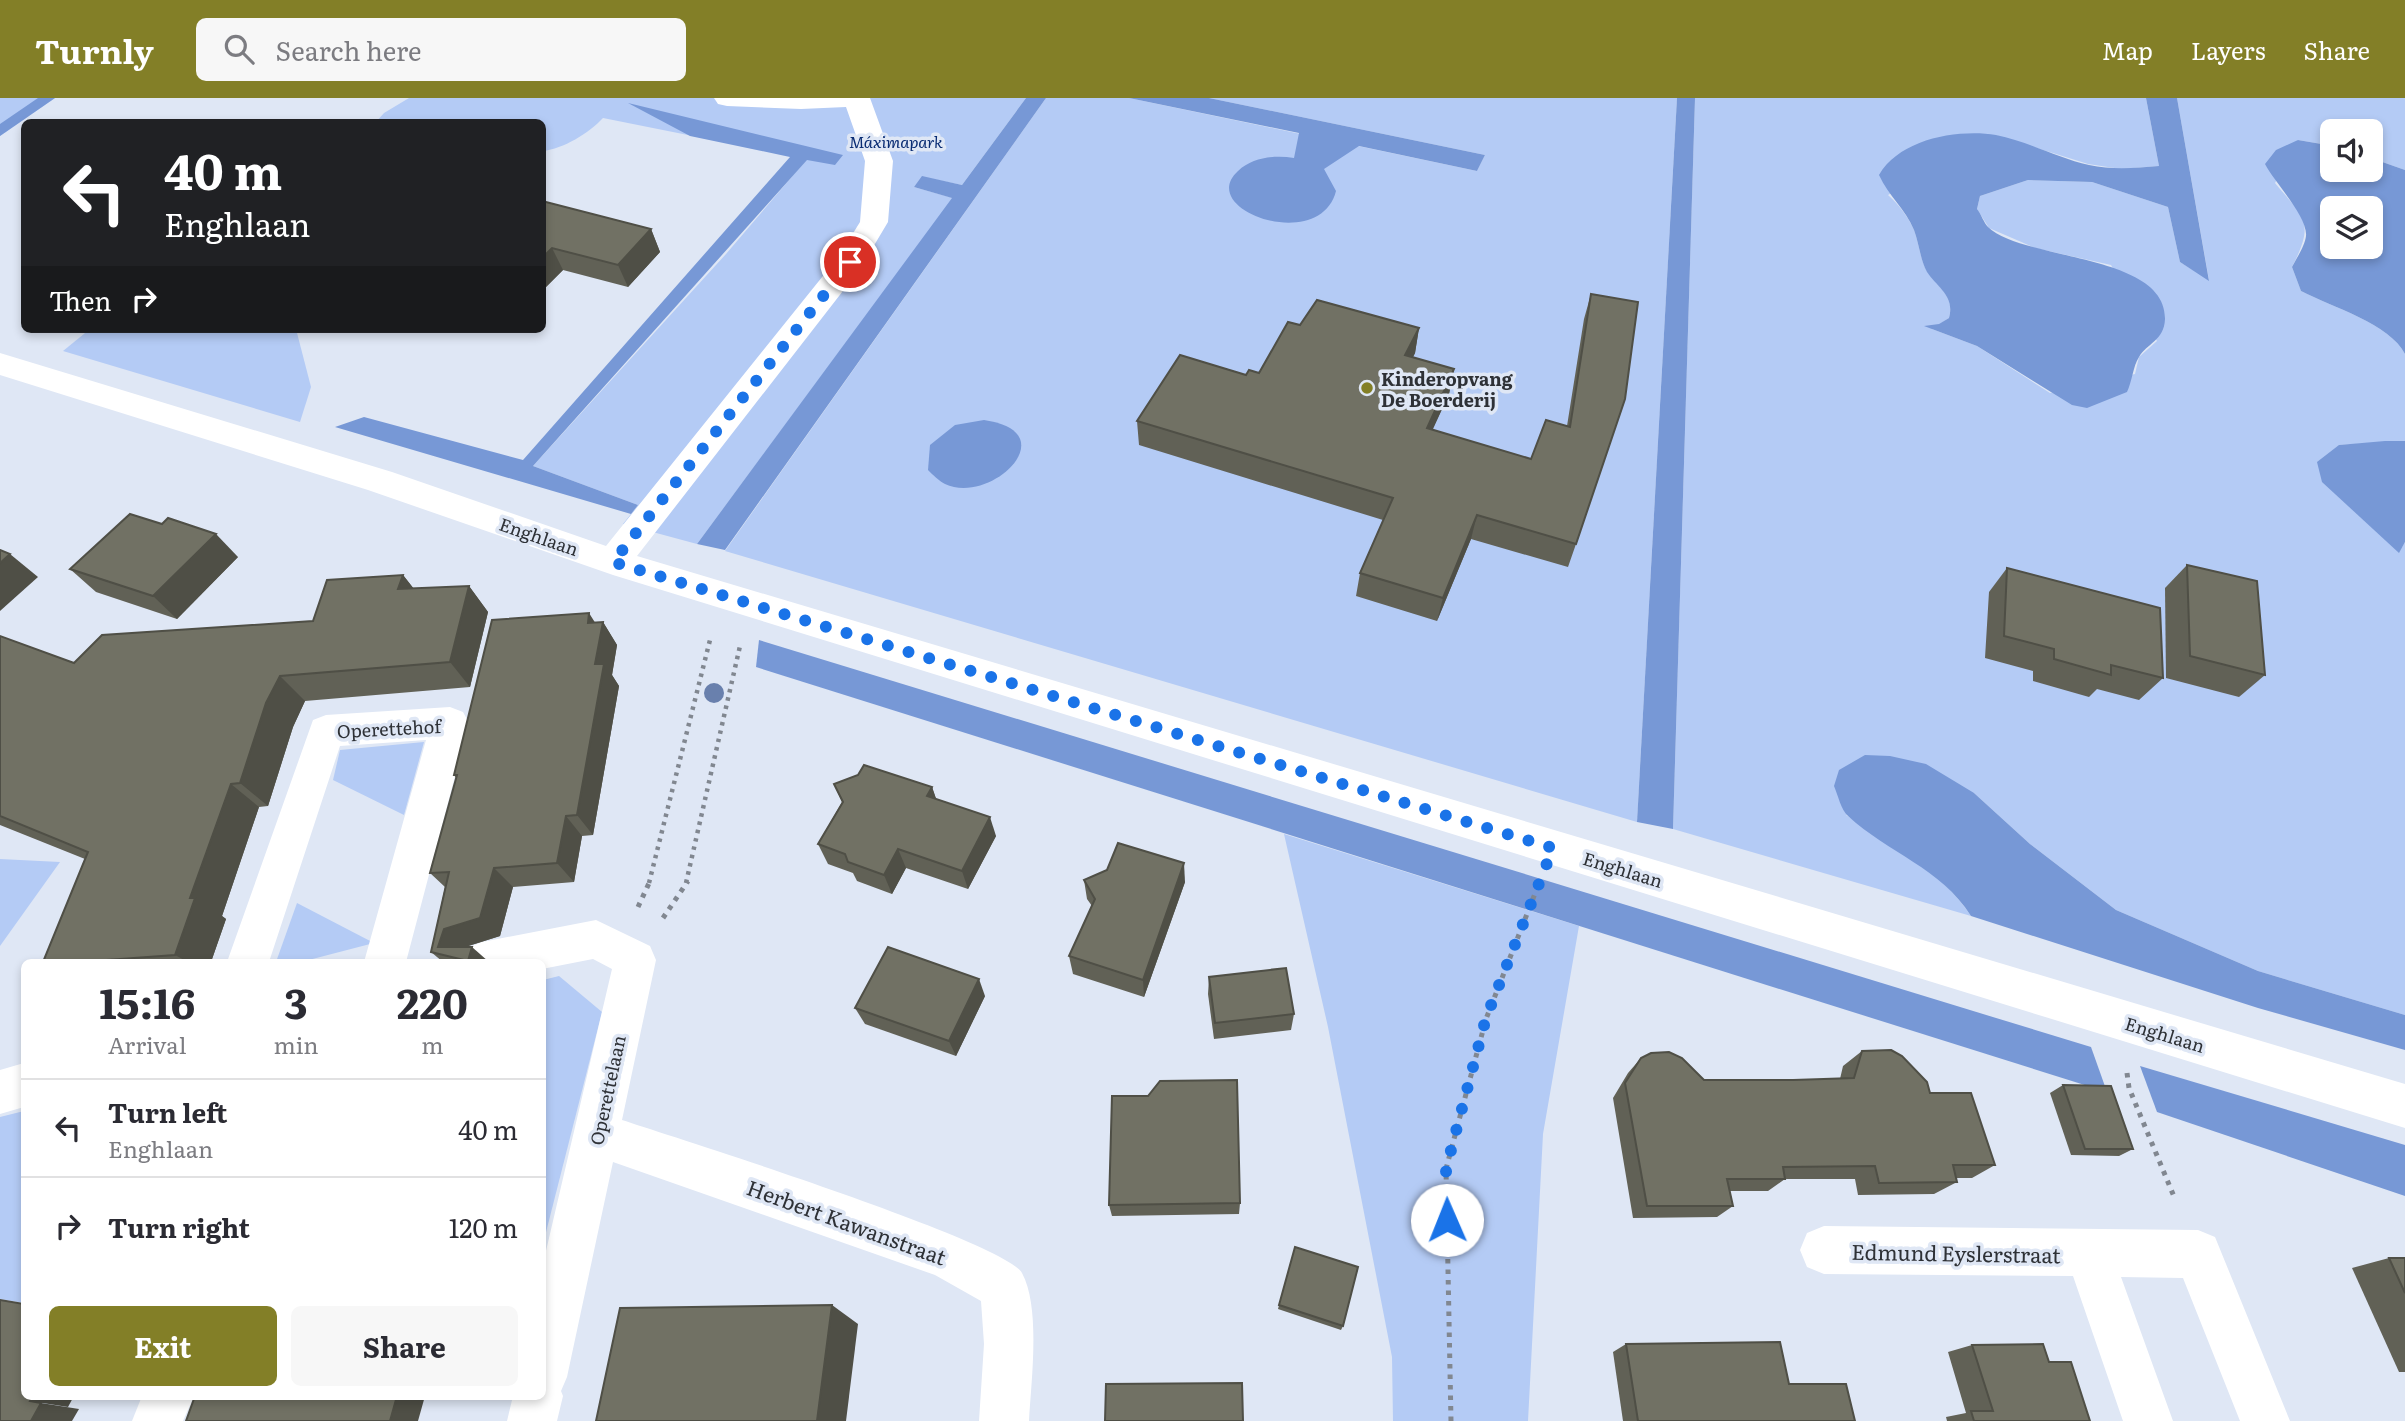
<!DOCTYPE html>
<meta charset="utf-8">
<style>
body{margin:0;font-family:Literata,serif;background:#f7f7f7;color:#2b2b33;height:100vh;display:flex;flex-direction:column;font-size:26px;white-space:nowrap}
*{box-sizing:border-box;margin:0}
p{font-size:23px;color:#7c7c81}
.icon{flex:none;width:38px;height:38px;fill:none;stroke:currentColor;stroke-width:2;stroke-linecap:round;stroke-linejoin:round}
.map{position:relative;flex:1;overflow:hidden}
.panel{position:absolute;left:21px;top:861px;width:525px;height:441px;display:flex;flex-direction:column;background:#fff;border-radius:10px;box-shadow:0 4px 10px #0003}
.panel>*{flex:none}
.hud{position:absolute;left:21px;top:21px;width:525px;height:214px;border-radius:10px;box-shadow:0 4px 10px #0003;background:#202124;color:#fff;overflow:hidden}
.controls{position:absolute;left:2320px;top:21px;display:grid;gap:14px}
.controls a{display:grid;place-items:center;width:63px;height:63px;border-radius:10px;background:#fff;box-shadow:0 4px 10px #0003;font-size:35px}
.pin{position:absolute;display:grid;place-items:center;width:60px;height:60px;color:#fff;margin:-30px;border:4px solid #fff;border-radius:50%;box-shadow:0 2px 7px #0007}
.me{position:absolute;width:77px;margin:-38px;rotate:359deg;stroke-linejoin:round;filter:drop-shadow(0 0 5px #0008)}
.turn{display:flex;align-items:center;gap:24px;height:147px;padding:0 28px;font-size:32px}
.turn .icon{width:91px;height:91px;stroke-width:2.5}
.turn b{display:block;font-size:49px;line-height:60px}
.then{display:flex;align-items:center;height:66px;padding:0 28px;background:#0003;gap:14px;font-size:26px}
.eta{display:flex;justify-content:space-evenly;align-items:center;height:119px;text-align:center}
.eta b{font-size:42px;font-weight:700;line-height:49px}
.cta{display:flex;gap:14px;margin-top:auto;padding:14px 28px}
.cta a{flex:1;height:80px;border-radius:10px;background:#837f27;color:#fff;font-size:28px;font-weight:700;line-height:80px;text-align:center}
.cta a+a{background:#f7f7f7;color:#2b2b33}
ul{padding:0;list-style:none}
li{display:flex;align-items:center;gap:21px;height:98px;padding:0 28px;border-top:2px solid #e1e1e2}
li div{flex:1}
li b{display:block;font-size:26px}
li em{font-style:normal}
header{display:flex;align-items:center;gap:42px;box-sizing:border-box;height:98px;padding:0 35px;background:#837f27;color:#fff}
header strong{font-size:33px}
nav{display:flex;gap:38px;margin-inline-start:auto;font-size:24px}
.search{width:490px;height:63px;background:#f7f7f7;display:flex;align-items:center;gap:18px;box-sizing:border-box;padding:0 24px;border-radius:10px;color:#7c7c81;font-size:26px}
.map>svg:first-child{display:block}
.green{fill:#b4cbf5}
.water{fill:#7798d6;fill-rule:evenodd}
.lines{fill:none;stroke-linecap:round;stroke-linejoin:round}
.path-far1{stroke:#818790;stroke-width:4.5;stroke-dasharray:3.5 5;stroke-linecap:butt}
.path{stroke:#818790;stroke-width:5;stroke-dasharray:4.5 6;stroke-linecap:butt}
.minor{fill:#fff;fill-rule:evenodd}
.tree{fill:#6980ad}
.wall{fill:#616156}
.shaded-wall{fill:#4f4f46}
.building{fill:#717164;stroke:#4f4f46;stroke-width:2}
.route{stroke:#1a73e8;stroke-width:12;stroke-dasharray:0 21.6}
.poi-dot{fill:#837f27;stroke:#dfe7f5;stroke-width:2.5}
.labels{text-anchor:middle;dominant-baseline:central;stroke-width:7;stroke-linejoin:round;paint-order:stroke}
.far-park-label{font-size:16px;font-style:italic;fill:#082b72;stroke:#dfe7f5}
.poi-label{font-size:18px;font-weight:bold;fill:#2e3136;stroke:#dfe7f5;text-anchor:start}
.street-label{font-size:18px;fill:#2e3136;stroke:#dfe7f5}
.near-street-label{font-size:21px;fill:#2e3136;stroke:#dfe7f5}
</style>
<header>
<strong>Turnly</strong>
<div class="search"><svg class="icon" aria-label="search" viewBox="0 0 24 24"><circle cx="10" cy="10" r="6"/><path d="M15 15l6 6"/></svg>Search here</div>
<nav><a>Map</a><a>Layers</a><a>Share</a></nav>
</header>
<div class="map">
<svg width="2405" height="1323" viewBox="0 0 2405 1323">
<rect width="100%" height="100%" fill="#dfe7f5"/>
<!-- green -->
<g class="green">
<polygon points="0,0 55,0 0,38"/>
<path d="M 409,0 L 1026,0 L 962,87 L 923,79 L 914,89 L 953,100 L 697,446 L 623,426 L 638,407 L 533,368 L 726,156 L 807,61 L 603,20 C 589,35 563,51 543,53 L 542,24 L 376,24 L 384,15 Z"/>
<polygon points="1046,0 1129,0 1477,73 1485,57 1209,0 1677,0 1637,724 725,453"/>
<path d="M 1695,0 L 2146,0 L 2159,68 L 2121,71 L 2088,66 L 1995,37 L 1888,97 C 1899,107 1907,117 1914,132 C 1919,145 1920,161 1927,173 C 1938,190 1955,197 1949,220 L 1932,231 L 1977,248 L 2050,295 L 2135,276 L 2139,259 L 2157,243 L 2111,167 L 2035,150 L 1989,130 L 1977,111 L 1980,98 L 2028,82 L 2092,84 L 2168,109 L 2180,164 L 2209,182 L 2177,0 L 2405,0 L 2405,72 L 2371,60 L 2371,33 L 2333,33 L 2333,48 L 2298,42 L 2275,85 C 2305,121 2315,124 2292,169 L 2301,193 C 2332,209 2390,226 2405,256 L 2405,343 L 2339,347 L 2344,402 L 2399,454 L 2405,444 L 2405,917 L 2258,873 L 2116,812 L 2030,746 L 1974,695 L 1846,717 C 1890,746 1942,773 1971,818 L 1673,731 Z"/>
<polygon points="90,231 296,231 311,289 300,324 63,253"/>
<polygon points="424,644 404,717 333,682 340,652"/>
<polygon points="1284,736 1579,828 1543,1036 1528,1323 1393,1323 1392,1259 1328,929"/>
<polygon points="0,761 60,764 0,848"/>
<polygon points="297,805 374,845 301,864 276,864"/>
<polygon points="559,878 602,914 543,1146 543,882"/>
<polygon points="24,1013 24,1205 0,1201 0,1019"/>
</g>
<!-- water -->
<g class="water">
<polygon points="38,0 55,0 0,38 0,26"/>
<polygon points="1026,0 1046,0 725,452 697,446 952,100 914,89 922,78 962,87"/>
<path d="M 1129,0 L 1209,0 L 1485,57 L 1477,73 L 1359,48 L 1324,71 L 1336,93 C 1320,156 1195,112 1238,73 C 1253,59 1275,57 1294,60 L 1299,35 Z"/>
<polygon points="1677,0 1695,0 1673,731 1637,724"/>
<path d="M 2146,0 L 2177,0 L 2209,183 L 2180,164 L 2168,109 L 2092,84 L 2028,82 L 1980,98 L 1977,111 C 1981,116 1984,125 1988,129 C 2023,163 2166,155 2165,221 C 2164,243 2147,245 2139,259 C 2133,268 2132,284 2127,294 L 2087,310 L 2072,307 L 1977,248 L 1924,228 L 1939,226 L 1949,220 C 1955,198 1938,190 1927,174 C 1920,161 1919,145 1914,132 C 1905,110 1889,99 1879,77 C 1900,41 1957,31 1996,37 C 2027,43 2057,60 2089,67 C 2113,72 2135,70 2159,68 Z"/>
<polygon points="628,5 843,57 835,67 807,62 533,368 638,407 631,416 335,329 364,319 523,362 790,59 690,38"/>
<path d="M 2298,42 L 2333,48 L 2333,72 L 2371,72 L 2371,60 L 2405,72 L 2405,256 C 2390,226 2332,209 2301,193 L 2292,169 C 2296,161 2305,148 2306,138 C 2308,119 2275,85 2265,66 L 2276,52 ZM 2333,110 L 2371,110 L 2371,149 L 2333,149 Z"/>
<path d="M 984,322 C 1068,334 990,408 945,386 C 939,383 933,377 928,372 L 930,347 L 955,327 Z"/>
<polygon points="2385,343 2405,343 2405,444 2399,455 2322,384 2317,364 2339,347"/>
<polygon points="759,542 2091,949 2107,994 756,569"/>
<path d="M 1865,657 L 1890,658 L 1926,666 L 1974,695 L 2030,746 L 2116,812 L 2258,873 L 2405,917 L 2405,952 L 2258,910 L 1971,818 C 1941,770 1888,755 1848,718 C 1841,712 1838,697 1834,688 L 1839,672 Z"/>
<polygon points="2140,968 2405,1047 2405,1098 2157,1014"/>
</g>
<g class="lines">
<!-- path-far1 -->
<g class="path-far1">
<polyline points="649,785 711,538"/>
<polyline points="686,785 740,548"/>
</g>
<!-- path -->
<g class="path">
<polyline points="638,809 650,783"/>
<polyline points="663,820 688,783"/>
<polyline points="2127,975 2129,990 2175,1101"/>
<polyline points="1451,1323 1446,1071 1486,921 1536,793"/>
</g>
<!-- minor -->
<g class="minor">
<polygon points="714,0 870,0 893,63 888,124 860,171 637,458 2405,986 2405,1030 613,477 368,392 0,277 0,255 392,374 606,448 839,158 860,124 865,63 846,9 801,11 727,8 718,6"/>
<polygon points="450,609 463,614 469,625 406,864 364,864 426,642 340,648 269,864 227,864 313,622 326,617"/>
<path d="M 596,822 L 650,848 L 656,862 L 622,1022 C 677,1040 1006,1144 1022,1175 C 1041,1210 1031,1284 1029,1323 L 979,1323 L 984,1246 L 981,1203 L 935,1177 L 613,1064 L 567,1279 L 561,1293 L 563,1298 L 557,1323 L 507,1323 L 513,1298 L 542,1298 L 542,1170 L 612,871 L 593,861 L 542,871 L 542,864 L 461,864 L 467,850 L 482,844 Z"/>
<polygon points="24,965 24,1009 0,1016 0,972"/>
<polygon points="1824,1128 2198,1132 2215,1139 2290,1323 2240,1323 2183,1180 2121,1179 2173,1323 2123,1323 2073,1178 1824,1176 1807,1169 1800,1152 1807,1135"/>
<polygon points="142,1298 194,1298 183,1323 132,1323"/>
</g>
</g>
<!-- trees -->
<circle class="tree" cx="714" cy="595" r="10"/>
<!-- wall -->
<g class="wall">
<polygon points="542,103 651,131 660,154 628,189 563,172 542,193"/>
<polygon points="1591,196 1576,446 1568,469 1471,441 1437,523 1356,498 1360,475 1383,422 1139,347 1137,323 1246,277 1259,275 1300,227 1419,230 1415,255 1413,259 1454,271 1449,296 1432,332 1531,361 1567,328 1584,221"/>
<polygon points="238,459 177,521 96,494 70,471"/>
<polygon points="2187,467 2265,577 2239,599 2166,580 2165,490"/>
<polygon points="2007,470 2163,580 2139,602 2097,591 2089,599 2033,583 2033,573 1985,560 1989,494"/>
<polygon points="403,477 414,491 469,488 488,514 470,589 305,603 293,629 268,708 259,709 222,818 226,821 211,864 43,864 85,761 0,727 0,538 74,565 313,523"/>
<polygon points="603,524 617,547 612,577 619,588 593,737 582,738 574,784 513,789 500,838 465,849 489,864 443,864 431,854 445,789 430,775 456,680 454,677 596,525"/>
<polygon points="834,686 932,689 936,701 996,738 968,791 906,770 892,796 857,783 853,775 828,766 818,746 842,704"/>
<polygon points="1084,782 1185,784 1144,899 1073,876 1069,858 1092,808 1087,801"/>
<polygon points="1209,879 1294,916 1291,932 1214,941 1208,896"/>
<polygon points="985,898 956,958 865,926 855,910"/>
<polygon points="1862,953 1930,995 1995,1067 1972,1080 1956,1080 1957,1084 1934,1096 1858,1097 1855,1081 1785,1081 1768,1093 1730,1093 1733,1108 1717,1119 1633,1120 1613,1000 1628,975 1641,960 1704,982 1793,982 1840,981 1843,968"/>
<polygon points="2063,987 2133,1051 2119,1058 2071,1057 2050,995"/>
<polygon points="1240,1105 1239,1116 1112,1118 1109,1107"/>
<polygon points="1295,1149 1343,1228 1341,1232 1278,1211"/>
<polygon points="2389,1160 2405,1160 2405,1274 2399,1274 2352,1170"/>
<polygon points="1626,1246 1789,1286 1855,1323 1623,1323 1613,1254"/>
<polygon points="1972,1247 2049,1264 2090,1323 1947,1323 1946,1319 1966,1315 1948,1254"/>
</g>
<!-- shaded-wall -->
<g class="shaded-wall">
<polygon points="651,131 660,154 628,189 618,167"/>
<polygon points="552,150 563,172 542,193 542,160"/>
<polygon points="1419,230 1415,255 1401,282 1405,257"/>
<polygon points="1454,271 1449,296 1422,355 1427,330"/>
<polygon points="1477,417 1471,441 1437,523 1443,500"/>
<polygon points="216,436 238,459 177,521 153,498"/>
<polygon points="10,456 38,479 0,513 0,465"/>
<polygon points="403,477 424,504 398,491"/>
<polygon points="469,488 488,514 470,589 450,564"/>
<polygon points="589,515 601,534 603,524 617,547 612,577 619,588 593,737 577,717 595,566 588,525"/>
<polygon points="280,578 305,603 293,629 268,708 240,685 266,605"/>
<polygon points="231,686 259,709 222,818 226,821 211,864 188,864 175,857 190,800"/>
<polygon points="932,689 939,709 927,698"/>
<polygon points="566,718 582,738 574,784 557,765"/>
<polygon points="990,719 996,738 968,791 962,773"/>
<polygon points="898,751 906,770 892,796 884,777"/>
<polygon points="1184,765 1185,784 1144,899 1143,882"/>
<polygon points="494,770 513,789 500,838 465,849 438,849 444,831"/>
<polygon points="472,849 489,864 469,864 468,863"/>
<polygon points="979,881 985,898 956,958 949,943"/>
<polygon points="832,1207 858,1226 846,1323 817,1323"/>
<polygon points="33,1298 74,1298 68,1309 30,1303"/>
<polygon points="397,1298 425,1298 418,1323 390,1323"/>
<polygon points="41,1305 79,1311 72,1323 31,1323"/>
</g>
<!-- building -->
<g class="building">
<polygon points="542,103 651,131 618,167 552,150 542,160"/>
<polygon points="1591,196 1638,204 1625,301 1576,446 1477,417 1443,500 1360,475 1393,400 1137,323 1180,257 1246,277 1249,272 1259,275 1288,224 1300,227 1317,202 1419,230 1405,257 1454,271 1427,330 1531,361 1546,322 1570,329"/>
<polygon points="130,416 162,426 168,420 216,436 153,498 70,471"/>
<polygon points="0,452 10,456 0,465"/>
<polygon points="2187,467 2257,483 2265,577 2190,558"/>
<polygon points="2007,470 2160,510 2163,580 2111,567 2111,577 2054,561 2054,551 2004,538"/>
<polygon points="403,477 398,491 469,488 450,564 280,578 266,605 240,685 231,686 190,800 195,800 175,857 79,864 43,864 88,754 0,718 0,538 74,565 102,537 313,523 327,482"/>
<polygon points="589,515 588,525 603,524 595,566 604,566 577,717 566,718 557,765 494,770 480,820 444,831 438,849 472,849 468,863 431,854 449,774 430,775 457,677 454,677 492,522"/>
<polygon points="864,667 932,689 927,698 990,719 962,773 898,751 884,777 848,764 845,756 818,746 843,704 834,686 858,677"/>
<polygon points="1118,745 1184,765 1143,882 1069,858 1095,801 1084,782 1107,772"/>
<polygon points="888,849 979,881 949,943 855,910"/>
<polygon points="1286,870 1294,916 1215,925 1209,879"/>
<polygon points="1891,952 1902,958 1927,984 1930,995 1971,995 1995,1067 1953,1067 1957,1084 1879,1085 1875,1068 1783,1069 1785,1081 1727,1081 1733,1108 1647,1108 1625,985 1641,960 1651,955 1669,954 1682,960 1704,982 1793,982 1854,980 1862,953"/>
<polygon points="1237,982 1240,1105 1109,1107 1112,998 1148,998 1160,983"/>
<polygon points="2063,987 2111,988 2133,1051 2085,1051"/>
<polygon points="1295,1149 1358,1169 1343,1228 1279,1207"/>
<polygon points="2389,1160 2405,1160 2405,1195"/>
<polygon points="0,1202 24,1206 24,1298 33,1298 30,1303 41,1305 31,1323 0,1323"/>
<polygon points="832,1207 817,1323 596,1323 620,1210"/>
<polygon points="1780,1244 1789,1286 1846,1286 1855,1323 1638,1323 1626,1246"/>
<polygon points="2043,1246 2049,1264 2071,1264 2090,1323 1974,1323 1971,1313 1993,1313 1972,1247"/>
<polygon points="1242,1285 1243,1323 1105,1323 1106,1286"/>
<polygon points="195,1298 397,1298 390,1323 186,1323"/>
</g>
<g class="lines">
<!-- route -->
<polyline class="route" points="850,164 613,464 1553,750 1486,920 1446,1071 1447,1122"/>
</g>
<!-- markers -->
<circle class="poi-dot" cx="1367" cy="290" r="7"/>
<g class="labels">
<!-- far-park labels -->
<g class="far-park-label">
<text x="896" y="43">Máximapark</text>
</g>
<!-- poi labels -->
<g class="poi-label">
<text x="1381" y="280">Kinderopvang<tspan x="1381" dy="21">De Boerderij</tspan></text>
</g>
<!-- street labels -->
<g class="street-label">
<text transform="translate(539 438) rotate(19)">Enghlaan</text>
<text transform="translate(389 630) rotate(-3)">Operettehof</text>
<text transform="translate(1623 771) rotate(17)">Enghlaan</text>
<text transform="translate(2165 936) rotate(17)">Enghlaan</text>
<text transform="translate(607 992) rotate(-78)">Operettelaan</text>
</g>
<!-- near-street labels -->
<g class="near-street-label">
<text transform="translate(847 1123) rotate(20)">Herbert Kawanstraat</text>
<text transform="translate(1956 1154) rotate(1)">Edmund Eyslerstraat</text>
</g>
</g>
</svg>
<div class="controls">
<a><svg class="icon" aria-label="sound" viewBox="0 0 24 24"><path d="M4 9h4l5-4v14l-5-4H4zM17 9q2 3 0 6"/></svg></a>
<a><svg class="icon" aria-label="layers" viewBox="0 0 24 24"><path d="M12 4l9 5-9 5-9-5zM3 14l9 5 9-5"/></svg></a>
</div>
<div class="pin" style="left:850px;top:164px;background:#d93025"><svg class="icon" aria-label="arrive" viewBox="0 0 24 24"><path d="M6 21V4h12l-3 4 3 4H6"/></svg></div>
<svg class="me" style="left:1447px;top:1122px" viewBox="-20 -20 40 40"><circle r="19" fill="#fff"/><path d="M0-13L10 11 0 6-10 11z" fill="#1a73e8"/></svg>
<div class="hud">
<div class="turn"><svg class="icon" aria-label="left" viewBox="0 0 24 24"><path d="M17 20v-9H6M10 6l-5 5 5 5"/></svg><div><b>40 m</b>Enghlaan</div></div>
<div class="then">Then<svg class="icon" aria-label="right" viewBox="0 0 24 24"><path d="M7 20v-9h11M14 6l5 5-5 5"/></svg></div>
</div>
<section class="panel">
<div class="eta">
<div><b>15:16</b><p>Arrival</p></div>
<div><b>3</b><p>min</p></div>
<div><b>220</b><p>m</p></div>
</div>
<ul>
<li><svg class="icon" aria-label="left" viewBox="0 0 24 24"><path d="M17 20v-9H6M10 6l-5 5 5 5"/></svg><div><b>Turn left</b><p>Enghlaan</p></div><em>40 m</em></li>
<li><svg class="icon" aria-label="right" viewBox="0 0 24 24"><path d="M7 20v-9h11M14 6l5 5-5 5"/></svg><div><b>Turn right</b></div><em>120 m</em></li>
</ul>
<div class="cta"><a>Exit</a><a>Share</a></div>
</section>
</div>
